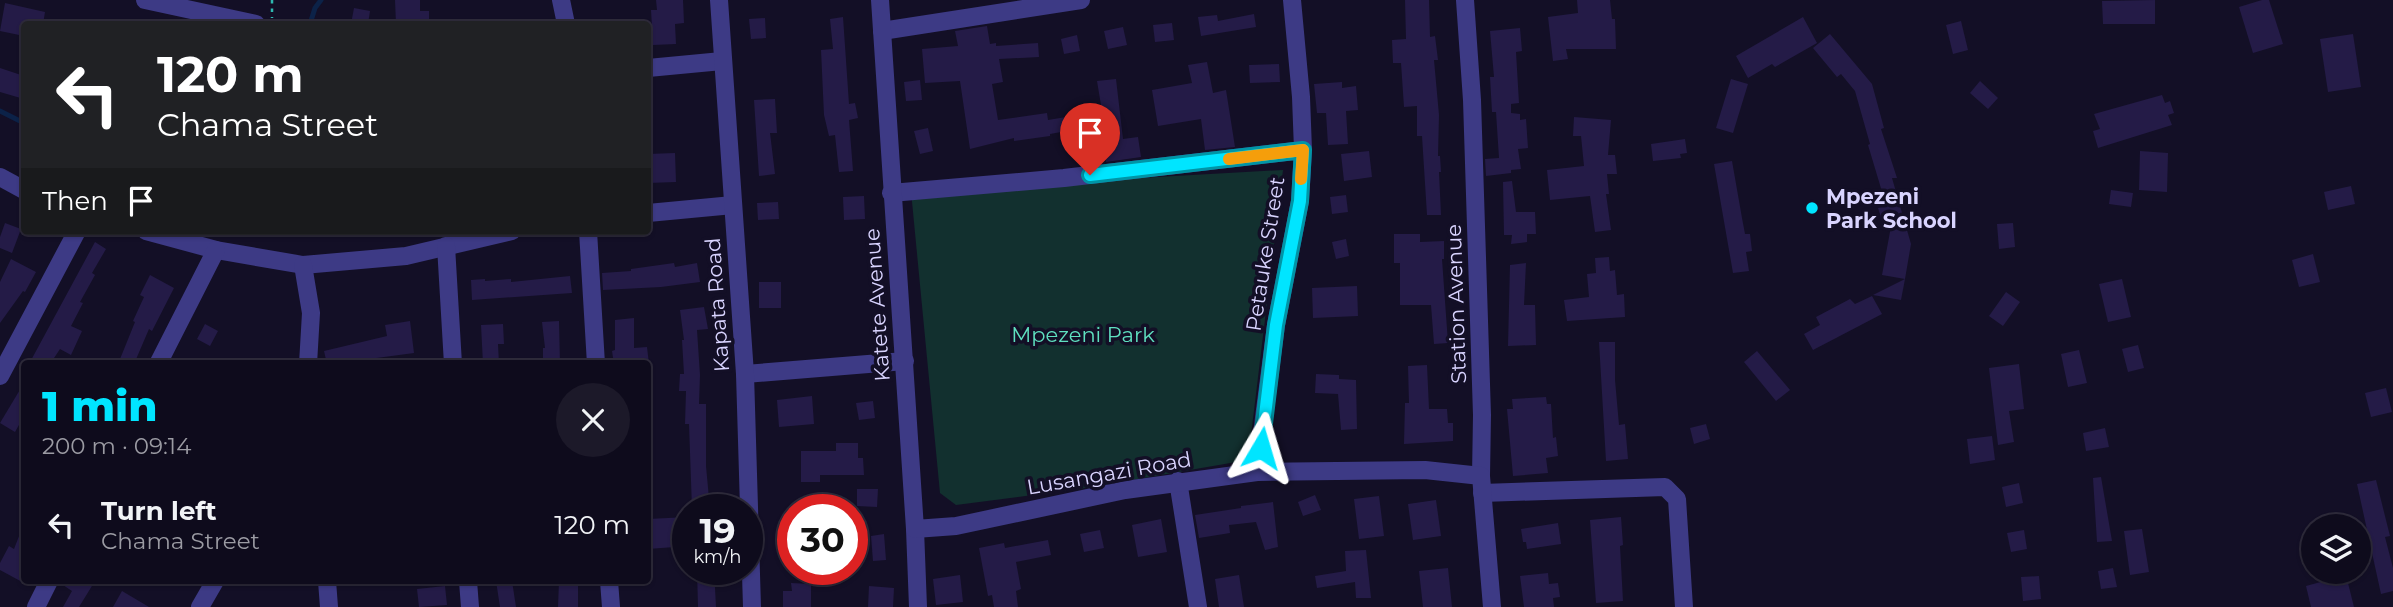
<!DOCTYPE html>
<meta charset="utf-8">
<style>
body{margin:0;font-family:Montserrat,sans-serif;background:#1c1929;color:#f1f3f6;height:100vh;display:flex;flex-direction:column;font-size:26px;white-space:nowrap}
*{box-sizing:border-box;margin:0}
p{font-size:23px;color:#9b9ba3}
.icon{flex:none;width:38px;height:38px;fill:none;stroke:currentColor;stroke-width:2;stroke-linecap:round;stroke-linejoin:round}
.map{position:relative;flex:1;overflow:hidden}
.sheet{position:absolute;left:21px;top:360px;width:630px;height:224px;display:flex;flex-direction:column;background:#0e0b1c;border-radius:7px;box-shadow:0 2px 5px #0004,0 0 0 2px #2e2b3b}
.sheet>*{flex:none}
.hud{position:absolute;left:21px;top:21px;width:630px;height:214px;border-radius:7px;box-shadow:0 2px 5px #0004,0 0 0 2px #2e2b3b;background:#202124;color:#fff;overflow:hidden}
.controls{position:absolute;left:2301px;top:514px;display:grid;gap:14px}
.controls a{display:grid;place-items:center;width:70px;height:70px;border-radius:50%;background:#0e0b1c;box-shadow:0 2px 5px #0004,0 0 0 2px #2e2b3b;font-size:35px}
.speed{position:absolute;left:672px;top:494px;display:flex;gap:14px;font-size:35px;font-weight:700;text-align:center}
.speed>*{display:grid;place-content:center;width:91px;height:91px;border-radius:50%;background:#0e0b1c;box-shadow:0 2px 5px #0004,0 0 0 2px #2e2b3b;line-height:1}
.speed small{font-size:18px;font-weight:400}
.speed .limit{border:10px solid #d22;background:#fff;color:#111}
.pin{position:absolute;display:grid;place-items:center;width:60px;height:60px;color:#fff;margin:-72px -30px;border-radius:50% 50% 50% 0;rotate:-45deg;box-shadow:0 0 7px #0007}
.pin .icon{rotate:45deg}
.me{position:absolute;width:77px;margin:-38px;rotate:7deg;stroke-linejoin:round;filter:drop-shadow(0 0 5px #0008)}
.turn{display:flex;align-items:center;gap:24px;height:147px;padding:0 21px;font-size:32px}
.turn .icon{width:91px;height:91px;stroke-width:2.5}
.turn b{display:block;font-size:49px;line-height:60px}
.then{display:flex;align-items:center;height:66px;padding:0 21px;background:#0003;gap:14px;font-size:26px}
.round{display:grid;place-items:center;flex:none;width:74px;height:74px;border-radius:37px;background:#1c1929}
.summary{display:flex;align-items:center;justify-content:space-between;height:119px;padding:0 21px}
h1{font-size:42px;font-weight:800;line-height:52px;color:#00e5ff}
ul{padding:0;list-style:none}
li{display:flex;align-items:center;gap:21px;height:91px;padding:0 21px}
li div{flex:1}
li b{display:block;font-size:26px}
li em{font-style:normal}
.map>svg:first-child{display:block}
.green{fill:#12302f}
.lines{fill:none;stroke-linecap:round;stroke-linejoin:round}
.stream{stroke:#0c2248;stroke-width:5}
.building{fill:#241b47}
.path{stroke:#2fb8b0;stroke-width:2.5;stroke-dasharray:3.5 5;stroke-linecap:butt}
.minor{stroke:#3d3a85;stroke-width:18}
.tertiary{stroke:#3d3a85;stroke-width:18}
.route-casing{stroke:#0095a6;stroke-width:18}
.route{stroke:#00e5ff;stroke-width:12}
.slow{stroke:#f59e0b;stroke-width:12}
.poi-dot{fill:#00e5ff;stroke:#130f26;stroke-width:2.5}
.labels{text-anchor:middle;dominant-baseline:central;stroke-width:7;stroke-linejoin:round;paint-order:stroke}
.poi-label{font-size:21px;font-weight:bold;fill:#d9d4ff;stroke:#130f26;text-anchor:start}
.street-label{font-size:21px;fill:#d9d4ff;stroke:#130f26}
.park-label{font-size:21px;fill:#5fe0c0;stroke:#130f26}
</style>
<div class="map">
<svg width="2393" height="607" viewBox="0 0 2393 607">
<rect width="100%" height="100%" fill="#130f26"/>
<!-- green -->
<polygon class="green" points="1283,170 1248,460 1079,489 956,505 940,493 911,191"/>
<g class="lines">
<!-- stream -->
<g class="stream">
<polyline points="310,24 315,8 321,0"/>
<polyline points="0,111 24,123"/>
</g>
</g>
<!-- building -->
<g class="building">
<polygon points="395,0 420,0 420,11 429,11 429,24 396,24"/>
<polygon points="656,0 683,0 684,23 675,24 676,44 653,45 651,10 657,10"/>
<polygon points="1405,0 1429,0 1430,37 1435,36 1438,60 1434,60 1439,115 1438,156 1440,156 1441,172 1439,172 1441,215 1427,215 1422,136 1417,136 1417,106 1404,107 1401,63 1393,63 1392,40 1406,39"/>
<polygon points="1577,0 1610,0 1612,19 1615,19 1616,49 1566,49 1568,59 1553,61 1548,17 1578,13"/>
<polygon points="2155,0 2155,24 2103,24 2102,1"/>
<polygon points="2262,0 2269,0 2283,44 2253,53 2239,7"/>
<polygon points="5,3 45,12 43,24 24,24 24,36 0,31"/>
<polygon points="354,8 370,11 368,24 351,24"/>
<polygon points="1254,14 1256,27 1201,36 1198,17 1217,15 1218,21"/>
<polygon points="843,17 849,104 855,103 858,118 849,120 853,171 839,172 835,135 829,136 824,115 821,50 833,49 830,19"/>
<polygon points="1803,17 1817,43 1775,67 1772,64 1748,78 1736,56"/>
<polygon points="765,18 766,38 751,39 749,19"/>
<polygon points="1961,21 1968,50 1953,54 1946,25"/>
<polygon points="1172,23 1174,40 1155,42 1153,25"/>
<polygon points="987,26 990,44 996,43 996,46 1038,43 1039,57 999,59 1003,82 992,84 998,120 1047,113 1048,120 1102,111 1097,81 1116,79 1123,139 1138,137 1141,157 1106,162 1100,125 1050,134 1050,136 1014,141 1014,138 970,149 960,81 925,83 922,49 958,46 955,31"/>
<polygon points="1123,27 1127,45 1108,49 1104,31"/>
<polygon points="1520,28 1522,51 1516,52 1519,103 1511,104 1511,113 1520,114 1520,120 1526,119 1528,148 1518,149 1521,169 1511,170 1511,173 1486,176 1485,159 1499,158 1496,112 1492,112 1490,77 1494,77 1490,31"/>
<polygon points="1830,34 1872,84 1884,128 1881,129 1897,178 1892,178 1911,244 1905,279 1882,275 1892,221 1883,224 1878,208 1886,205 1868,145 1870,144 1855,91 1841,74 1837,77 1813,48"/>
<polygon points="2353,34 2361,87 2328,92 2320,39"/>
<polygon points="1077,35 1080,51 1064,54 1061,39"/>
<polygon points="1207,62 1213,93 1226,90 1235,147 1205,150 1201,119 1158,126 1152,90 1192,83 1188,65"/>
<polygon points="1279,64 1280,82 1250,83 1249,65"/>
<polygon points="0,68 24,76 24,99 0,92"/>
<polygon points="1731,79 1748,84 1733,133 1716,128"/>
<polygon points="920,80 922,100 906,101 904,82"/>
<polygon points="1980,81 1998,98 1988,109 1970,93"/>
<polygon points="1342,82 1342,88 1356,86 1358,110 1346,111 1348,144 1328,145 1326,113 1317,113 1314,84"/>
<polygon points="2162,95 2165,103 2170,101 2174,113 2168,115 2172,125 2098,148 2093,131 2100,129 2094,114"/>
<polygon points="775,99 777,133 770,133 775,174 759,176 754,100"/>
<polygon points="1574,117 1611,120 1608,155 1615,155 1617,174 1607,174 1609,194 1606,194 1611,230 1595,232 1590,196 1550,200 1547,170 1584,166 1581,136 1573,136"/>
<polygon points="928,128 933,151 920,154 914,131"/>
<polygon points="1685,139 1687,153 1680,154 1681,158 1653,161 1651,144"/>
<polygon points="1369,151 1372,177 1344,181 1341,154"/>
<polygon points="2140,151 2168,153 2167,192 2139,190"/>
<polygon points="675,153 676,182 648,183 648,154"/>
<polygon points="1732,161 1742,218 1745,234 1750,234 1752,251 1746,252 1749,271 1733,273 1714,164"/>
<polygon points="1512,181 1516,212 1535,212 1536,234 1527,234 1527,242 1511,244 1512,235 1504,235 1503,182"/>
<polygon points="2351,186 2355,204 2328,210 2324,192"/>
<polygon points="2111,190 2133,193 2131,207 2109,204"/>
<polygon points="1346,195 1348,212 1332,214 1330,197"/>
<polygon points="864,196 865,219 844,220 843,197"/>
<polygon points="778,202 779,219 758,220 757,203"/>
<polygon points="5,223 21,229 12,253 0,248 0,237"/>
<polygon points="2013,223 2015,247 1999,249 1997,224"/>
<polygon points="1394,234 1420,234 1420,242 1444,241 1444,259 1442,259 1448,343 1434,344 1431,305 1400,305 1400,263 1394,263"/>
<polygon points="1346,239 1349,256 1336,259 1332,242"/>
<polygon points="95,242 106,249 92,273 95,275 80,302 83,303 71,326 82,331 71,355 60,349 50,364 29,364"/>
<polygon points="2313,254 2320,282 2299,287 2292,260"/>
<polygon points="1609,257 1610,271 1615,270 1617,295 1624,294 1625,317 1567,321 1564,300 1589,297 1587,274 1596,273 1595,258"/>
<polygon points="11,259 36,272 25,292 23,291 0,323 0,282"/>
<polygon points="674,263 675,267 697,263 700,282 661,287 603,290 602,273 631,271 631,269"/>
<polygon points="1526,263 1524,305 1535,305 1536,345 1508,346 1510,265"/>
<polygon points="150,275 174,288 152,331 149,329 134,364 118,364 135,322 133,321 144,297 140,295"/>
<polygon points="570,276 572,293 472,300 471,280 485,279 485,281 511,279 511,282"/>
<polygon points="1905,279 1901,300 1873,295"/>
<polygon points="2122,279 2131,317 2108,322 2099,284"/>
<rect x="759" y="282" width="22" height="26"/>
<polygon points="1357,286 1358,316 1313,318 1312,288"/>
<polygon points="2006,292 2020,302 2003,326 1989,316"/>
<polygon points="1872,296 1882,314 1813,350 1804,334 1820,325 1816,317 1850,299 1855,304"/>
<polygon points="704,307 708,329 697,330 700,375 699,404 706,404 706,466 710,509 692,509 689,424 685,424 686,391 679,391 680,374 684,374 682,340 684,340 680,310"/>
<polygon points="634,318 634,348 647,347 649,364 614,364 612,351 615,350 615,320"/>
<polygon points="410,321 414,353 369,359 370,364 327,364 324,351 387,336 385,325"/>
<polygon points="559,321 560,364 543,364 543,348 545,348 542,322"/>
<polygon points="205,324 218,331 210,346 197,339"/>
<polygon points="503,324 504,344 498,344 499,364 483,364 481,325"/>
<polygon points="1599,342 1615,342 1615,380 1619,425 1625,424 1628,459 1606,461"/>
<polygon points="2138,345 2144,368 2128,372 2122,349"/>
<polygon points="2079,350 2087,383 2068,387 2061,354"/>
<polygon points="1757,351 1790,390 1776,401 1744,362"/>
<polygon points="2019,364 2024,409 2009,411 2014,442 1998,445 1989,368"/>
<polygon points="1427,365 1429,409 1447,409 1448,423 1453,423 1453,441 1404,444 1405,403 1409,403 1408,366"/>
<polygon points="1316,374 1339,375 1339,379 1356,380 1357,429 1341,430 1338,394 1315,393"/>
<polygon points="24,383 24,416 15,432 0,423"/>
<polygon points="2386,388 2392,412 2371,417 2365,393"/>
<polygon points="812,396 814,424 779,427 777,400"/>
<polygon points="1546,397 1547,404 1551,404 1553,438 1556,437 1558,456 1546,458 1548,473 1513,476 1507,409 1513,409 1512,399"/>
<polygon points="873,401 875,418 859,420 856,403"/>
<polygon points="1706,424 1710,439 1694,444 1690,428"/>
<polygon points="2105,428 2109,447 2086,451 2083,433"/>
<polygon points="1992,436 1995,460 1970,464 1967,439"/>
<polygon points="836,443 858,443 858,458 863,458 864,475 820,475 820,482 801,482 801,451 836,451"/>
<polygon points="2101,477 2112,541 2097,542 2093,478"/>
<polygon points="2376,480 2390,536 2385,537 2393,568 2393,591 2381,594 2357,484"/>
<polygon points="2019,483 2023,503 2006,507 2002,487"/>
<polygon points="857,489 878,489 877,507 857,506"/>
<polygon points="1315,495 1321,510 1303,516 1298,502"/>
<polygon points="1379,496 1384,536 1359,539 1354,499"/>
<polygon points="1436,500 1441,536 1413,540 1408,504"/>
<polygon points="1273,502 1278,547 1265,550 1256,522 1229,525 1230,533 1199,538 1195,515 1241,508 1241,506"/>
<polygon points="688,517 688,546 648,549 648,519"/>
<polygon points="1621,517 1623,545 1620,546 1623,601 1596,603 1590,520"/>
<polygon points="1161,519 1167,552 1138,557 1132,525"/>
<polygon points="1558,523 1561,544 1527,549 1526,542 1523,542 1521,529"/>
<polygon points="23,526 24,526 24,583 0,570 0,563 9,546 14,549"/>
<polygon points="2142,529 2149,572 2130,575 2124,531"/>
<polygon points="1100,530 1104,548 1084,552 1080,534"/>
<polygon points="2024,530 2027,549 2011,552 2007,533"/>
<polygon points="884,534 886,560 873,561 871,536"/>
<polygon points="1048,540 1051,555 1016,562 1021,589 1016,591 1018,607 994,607 992,595 988,596 979,548 1004,543 1005,548"/>
<polygon points="1366,550 1371,598 1356,598 1355,582 1317,588 1315,576 1346,571 1345,551"/>
<polygon points="1448,568 1452,607 1423,607 1419,571"/>
<polygon points="2113,568 2117,587 2101,589 2098,571"/>
<polygon points="697,569 714,569 716,607 698,607"/>
<polygon points="1548,573 1549,584 1558,583 1560,597 1553,598 1554,607 1524,607 1520,576"/>
<polygon points="960,575 963,602 936,605 933,579"/>
<polygon points="1239,575 1244,607 1219,607 1215,579"/>
<polygon points="2346,575 2354,607 2311,607 2306,586"/>
<polygon points="2039,576 2041,599 2023,601 2021,577"/>
<polygon points="60,581 95,581 79,607 63,607 72,591 60,583"/>
<polygon points="496,581 512,581 516,607 500,607"/>
<polygon points="559,581 578,581 578,607 558,607"/>
<polygon points="791,583 811,584 811,607 783,607 783,591 792,591"/>
<polygon points="445,586 447,605 419,607 417,589"/>
<polygon points="869,586 894,588 893,607 868,607"/>
<polygon points="122,591 149,607 113,607"/>
</g>
<g class="lines">
<!-- path -->
<polyline class="path" points="272,0 272,18"/>
<!-- minor -->
<g class="minor">
<polyline points="145,0 256,24"/>
<polyline points="561,0 566,24"/>
<polyline points="1465,0 1472,100 1482,415 1481,476"/>
<polyline points="882,31 1081,0"/>
<polyline points="648,68 722,61"/>
<polyline points="0,177 24,190"/>
<polyline points="891,193 1064,178 1303,150"/>
<polyline points="648,213 733,205"/>
<polyline points="146,231 216,250 303,265 406,256 512,231"/>
<polyline points="588,231 596,364"/>
<polyline points="446,246 453,364"/>
<polyline points="303,265 311,313 308,364"/>
<polyline points="158,364 216,250"/>
<polyline points="745,374 905,361"/>
<polyline points="0,376 77,231"/>
<polyline points="1257,472 1276,325 1300,201 1303,150 1301,97 1292,0"/>
<polyline points="1178,481 1198,607"/>
<polyline points="1482,493 1665,487 1677,499 1684,607"/>
<polyline points="915,529 918,607"/>
<polyline points="327,581 329,607"/>
<polyline points="468,581 470,607"/>
<polyline points="609,581 611,607"/>
<polyline points="36,607 49,581"/>
<polyline points="200,607 215,581"/>
</g>
<!-- tertiary -->
<g class="tertiary">
<polyline points="719,0 745,374 752,607"/>
<polyline points="880,0 915,529 956,526 1125,490 1257,472 1425,470 1481,476 1492,607"/>
</g>
</g>
<g class="lines">
<!-- route casing -->
<g class="route-casing">
<polyline id="route" points="1090,175 1303,150 1300,201 1276,325 1261,448"/>
</g>
<!-- route -->
<use href="#route" class="route"/>
<!-- slow -->
<polyline class="slow" points="1229,159 1303,150 1301,179"/>
</g>
<!-- markers -->
<circle class="poi-dot" cx="1812" cy="208" r="7"/>
<g class="labels">
<!-- poi labels -->
<g class="poi-label">
<text x="1826" y="196">Mpezeni<tspan x="1826" dy="24">Park School</tspan></text>
</g>
<!-- street labels -->
<g class="street-label">
<text transform="translate(1265 254) rotate(-81)">Petauke Street</text>
<text transform="translate(1456 304) rotate(-92)">Station Avenue</text>
<text transform="translate(717 305) rotate(-94)">Kapata Road</text>
<text transform="translate(877 305) rotate(-94)">Katete Avenue</text>
<text transform="translate(1109 473) rotate(-10)">Lusangazi Road</text>
</g>
<!-- park labels -->
<g class="park-label">
<text x="1083" y="334">Mpezeni Park</text>
</g>
</g>
</svg>
<div class="controls">
<a><svg class="icon" aria-label="layers" viewBox="0 0 24 24"><path d="M12 4l9 5-9 5-9-5zM3 14l9 5 9-5"/></svg></a>
</div>
<div class="speed"><div>19<small>km/h</small></div><div class="limit">30</div></div>
<div class="pin" style="left:1090px;top:175px;background:#d93025"><svg class="icon" aria-label="arrive" viewBox="0 0 24 24"><path d="M6 21V4h12l-3 4 3 4H6"/></svg></div>
<svg class="me" style="left:1261px;top:448px" viewBox="-20 -20 40 40"><path d="M0-17L14 15 0 8-14 15z" fill="#00e5ff" stroke="#fff" stroke-width="4"/></svg>
<div class="hud">
<div class="turn"><svg class="icon" aria-label="left" viewBox="0 0 24 24"><path d="M17 20v-9H6M10 6l-5 5 5 5"/></svg><div><b>120 m</b>Chama Street</div></div>
<div class="then">Then<svg class="icon" aria-label="arrive" viewBox="0 0 24 24"><path d="M6 21V4h12l-3 4 3 4H6"/></svg></div>
</div>
<section class="sheet">
<div class="summary"><div><h1>1 min</h1><p>200 m · 09:14</p></div><a class="round"><svg class="icon" aria-label="close" viewBox="0 0 24 24"><path d="M6 6l12 12M18 6L6 18"/></svg></a></div>
<ul>
<li><svg class="icon" aria-label="left" viewBox="0 0 24 24"><path d="M17 20v-9H6M10 6l-5 5 5 5"/></svg><div><b>Turn left</b><p>Chama Street</p></div><em>120 m</em></li>
</ul>
</section>
</div>
